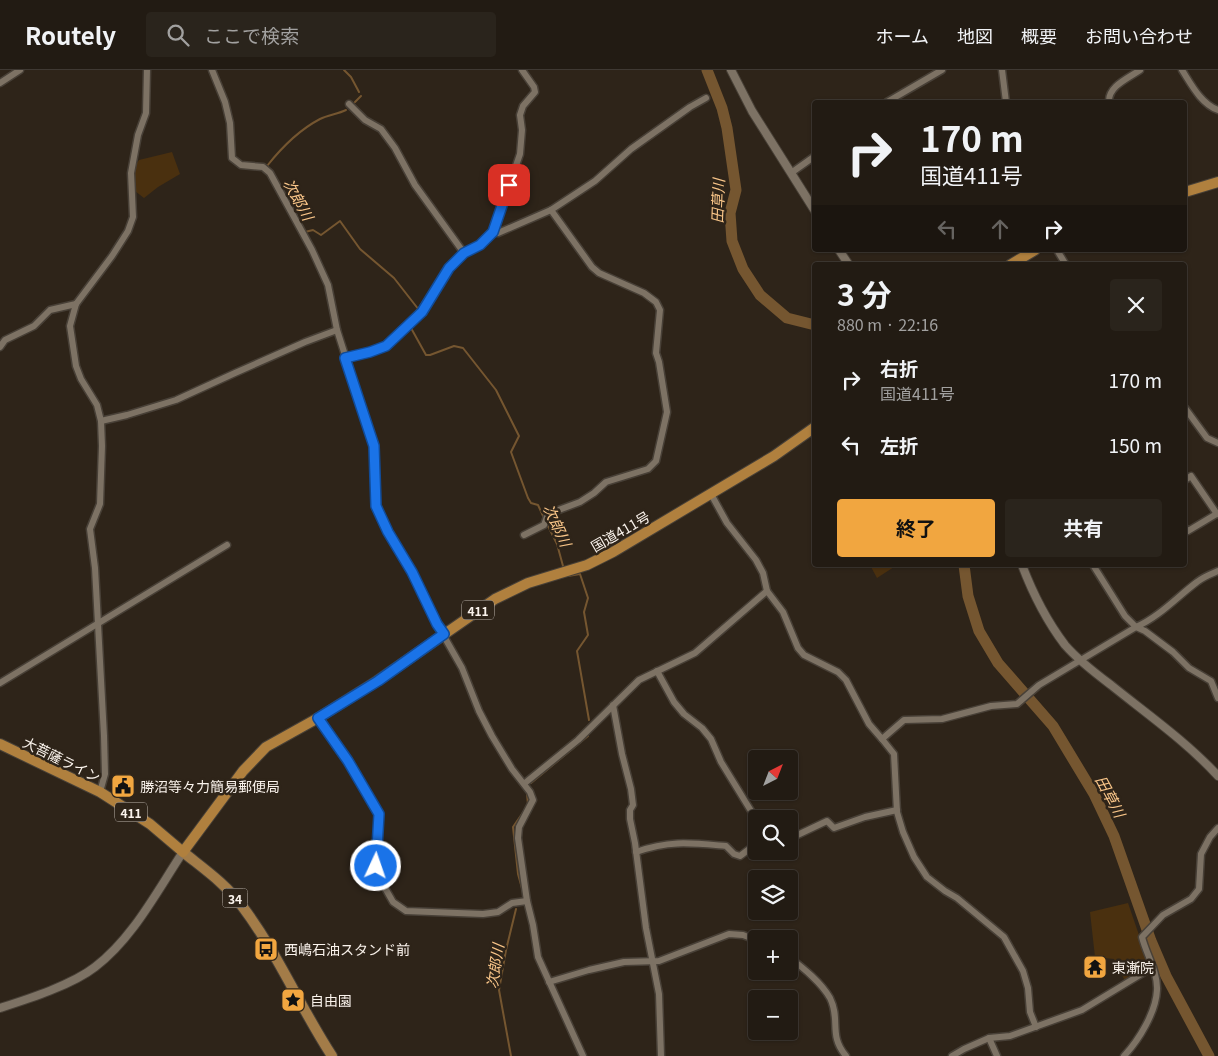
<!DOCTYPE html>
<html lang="ja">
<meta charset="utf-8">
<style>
body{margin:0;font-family:Georgia,"Noto Sans JP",serif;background:#2a241c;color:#f1f3f6;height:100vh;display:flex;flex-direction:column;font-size:19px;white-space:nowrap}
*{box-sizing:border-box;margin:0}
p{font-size:16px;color:#a2a1a0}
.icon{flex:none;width:28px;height:28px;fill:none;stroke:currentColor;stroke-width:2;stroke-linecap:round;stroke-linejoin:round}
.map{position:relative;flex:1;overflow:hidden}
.panel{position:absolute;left:812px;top:192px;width:375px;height:305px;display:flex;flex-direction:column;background:#221b13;border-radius:5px;box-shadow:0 1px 4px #0004,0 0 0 1px #3f3933}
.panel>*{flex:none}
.top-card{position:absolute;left:812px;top:30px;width:375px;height:152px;border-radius:5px;box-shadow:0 1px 4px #0004,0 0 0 1px #3f3933;background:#221b13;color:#f1f3f6;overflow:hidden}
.needle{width:32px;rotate:42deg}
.controls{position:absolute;left:748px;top:680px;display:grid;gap:10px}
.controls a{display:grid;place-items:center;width:50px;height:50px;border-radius:5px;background:#221b13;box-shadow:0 1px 4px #0004,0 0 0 1px #3f3933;font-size:25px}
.pin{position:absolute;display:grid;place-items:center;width:42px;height:42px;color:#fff;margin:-21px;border-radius:10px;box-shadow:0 2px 8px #0006}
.me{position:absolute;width:55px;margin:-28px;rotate:3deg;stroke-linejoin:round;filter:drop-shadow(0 0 4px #0008)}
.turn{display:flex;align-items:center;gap:18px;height:105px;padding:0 25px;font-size:22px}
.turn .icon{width:65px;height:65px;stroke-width:2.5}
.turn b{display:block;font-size:35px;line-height:42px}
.lanes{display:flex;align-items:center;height:48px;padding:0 25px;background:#0003;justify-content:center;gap:25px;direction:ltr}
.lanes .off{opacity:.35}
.round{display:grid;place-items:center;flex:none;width:52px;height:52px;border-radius:5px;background:#2a241c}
.summary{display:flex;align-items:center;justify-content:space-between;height:85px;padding:0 25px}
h1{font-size:30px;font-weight:700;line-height:38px}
.cta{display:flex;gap:10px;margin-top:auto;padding:10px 25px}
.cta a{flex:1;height:58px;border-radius:5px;background:#f1a640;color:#111;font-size:20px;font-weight:700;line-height:58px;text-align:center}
.cta a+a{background:#2a241c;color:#f1f3f6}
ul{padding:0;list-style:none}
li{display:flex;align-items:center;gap:15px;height:65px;padding:0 25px}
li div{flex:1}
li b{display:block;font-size:19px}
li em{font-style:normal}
header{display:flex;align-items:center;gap:30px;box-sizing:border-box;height:70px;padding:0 25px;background:#221b13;border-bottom:1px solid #3f3933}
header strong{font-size:24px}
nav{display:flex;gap:28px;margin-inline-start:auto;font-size:18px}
.search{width:350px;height:45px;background:#2a241c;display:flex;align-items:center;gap:12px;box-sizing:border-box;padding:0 18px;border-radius:5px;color:#a2a1a0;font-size:19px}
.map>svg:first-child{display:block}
.green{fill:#4a300f}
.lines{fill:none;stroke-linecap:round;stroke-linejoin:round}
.stream{stroke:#755630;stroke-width:2}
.river{stroke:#755630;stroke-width:11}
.minor-casing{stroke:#484037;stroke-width:9}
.tertiary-casing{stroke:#484037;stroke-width:10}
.primary-casing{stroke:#484037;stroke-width:12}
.trunk-casing{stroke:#484037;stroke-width:12}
.minor{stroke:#7d7264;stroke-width:6}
.tertiary{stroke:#7d7264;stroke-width:8}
.primary{stroke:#a37c48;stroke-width:10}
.trunk{stroke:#b0803e;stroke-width:10}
.route-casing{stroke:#114b97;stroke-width:12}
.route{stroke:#1a73e8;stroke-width:9}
.labels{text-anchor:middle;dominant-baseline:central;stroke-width:5;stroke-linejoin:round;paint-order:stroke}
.shield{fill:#2e2419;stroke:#bdb5ad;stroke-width:1}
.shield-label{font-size:12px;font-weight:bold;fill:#faf3ec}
.street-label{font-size:14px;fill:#faf3ec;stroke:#2e2419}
.poi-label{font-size:14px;fill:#faf3ec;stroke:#2e2419;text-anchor:start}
.water-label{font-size:15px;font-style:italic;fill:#fac689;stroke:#2e2419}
</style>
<header>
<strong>Routely</strong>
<div class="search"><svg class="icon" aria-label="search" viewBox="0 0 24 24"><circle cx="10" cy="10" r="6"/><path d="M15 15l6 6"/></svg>ここで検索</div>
<nav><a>ホーム</a><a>地図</a><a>概要</a><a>お問い合わせ</a></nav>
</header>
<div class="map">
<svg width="1218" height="986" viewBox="0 0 1218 986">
<rect width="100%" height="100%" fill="#2e2419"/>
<!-- green -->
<g class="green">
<polygon points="172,82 180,104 158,117 144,128 135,121 134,97 139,90"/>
<polygon points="870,495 897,495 877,508"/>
<polygon points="1128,833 1139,865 1142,867 1153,897 1126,913 1114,889 1095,887 1090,842"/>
</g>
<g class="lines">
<!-- stream -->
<g class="stream">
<polyline points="344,0 351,7 359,22"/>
<polyline points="355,32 361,26"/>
<path d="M 269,99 L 267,96 C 282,77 299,60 320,49 C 328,45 338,44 346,40"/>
<polyline points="305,162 313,160 321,165 340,151 360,179 394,208 419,240"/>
<polyline points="411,258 426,285 430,285 454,276 463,278 496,320 519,366 511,382 528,428 531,433 538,435 544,448"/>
<polyline points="547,454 557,474 563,496"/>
<polyline points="568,506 580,504 588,528 584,542 588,565 577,581 589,650"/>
<polyline points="531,713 588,666"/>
<polyline points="527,723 528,735"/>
<polyline points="523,822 518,804 513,757 524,741"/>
<polyline points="511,986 499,920 506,880 516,839"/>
</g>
<!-- river -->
<g class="river">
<polyline points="707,0 722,38 727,58 736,120 730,143 732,171 743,199 760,225 787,248 815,255"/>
<polyline points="964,495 968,526 979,561 998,593 1053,656 1094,724 1114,766 1151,871 1166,906 1209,986"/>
</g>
<!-- minor casing -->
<g class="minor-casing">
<g id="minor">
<polyline points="212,0 225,32 230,53 232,88 241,95 263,97 270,103 312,180 328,215 337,260 374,376 376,436 388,462 412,502 437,554 462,598 479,641 492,666 512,699 530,722 533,730 519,757 518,768 527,831 533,855 538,887 583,986"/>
<polyline points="1002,0 1006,32"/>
<path d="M 1182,0 C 1191,14 1201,34 1218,40"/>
<polyline points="0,13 20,0"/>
<polyline points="887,32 942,0"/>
<path d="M 1109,32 C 1108,16 1129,8 1140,0"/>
<polyline points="349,34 365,50 381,59 395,78 415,115 464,183"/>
<polyline points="791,103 815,86"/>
<polyline points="493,162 498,163 551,140 595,111 631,79 690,37 706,28"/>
<polyline points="1057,180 1066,195"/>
<polyline points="0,277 5,270 34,256 50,240 76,234"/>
<polyline points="345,288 371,282 386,276 421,241 449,198 464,183 480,175 493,162 520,84 522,60 520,45 523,36 535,22 534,17 522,0"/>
<polyline points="1185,338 1207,368 1218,373"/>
<polyline points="101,351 127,345 176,330 235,303 305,272 337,260"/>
<polyline points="1185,410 1191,406 1217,444"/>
<polyline points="711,424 727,453 756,490 763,503 767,521 783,542 798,578 804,585 838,602 846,610 869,654 882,669"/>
<polyline points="1185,458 1188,461 1218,443"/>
<polyline points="524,465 544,455 548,444 580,432 594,423 606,412 648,399 656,391 667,342 659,292 656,283 660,240 656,232 644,223 599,203 592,197 551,140"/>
<polyline points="1093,495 1125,546 1136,557 1145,561 1173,582 1189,598 1211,611 1218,628"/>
<polyline points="657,601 674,632 684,644 702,658 711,669 721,692 756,749"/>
<polyline points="0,613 227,475"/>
<polyline points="613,635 622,684 631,719 633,735 630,740 630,749 635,773 646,858 659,924 661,986"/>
<polyline points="318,648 349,691 379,744 376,796 381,811 393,832 406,841 483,844 498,842 512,833 527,831"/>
<polyline points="525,713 578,670 639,610 695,583 767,521"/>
<polyline points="100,722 105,704 104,666 95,498 90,459 100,434 102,376 101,351 97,335 81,309 76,296 70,256 76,234 112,186 128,161 133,147 131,103 138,65 146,43 147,0"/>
<polyline points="789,769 827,751 834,758 865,747 897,740"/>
<path d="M 636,782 C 670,770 691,773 726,776 L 734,784 L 740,786 L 756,774"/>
<path d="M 789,887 C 803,898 821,912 830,928 C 841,950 828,965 846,986"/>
<polyline points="549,912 589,900 624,892 659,891 729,864 743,865 756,870"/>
<path d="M 1036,957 L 1030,942 L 1028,918 L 1023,901 L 1004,867 L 957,828 L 945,821 L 927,807 L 914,787 L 903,762 L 897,742 L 894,684 L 882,669 L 904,650 L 942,649 L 991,636 L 1017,634 L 1039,615 L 1136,557 C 1159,547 1177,527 1197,512 C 1203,507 1211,504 1218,501"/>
<polyline points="989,968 997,986"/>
<polyline points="952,986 964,979 989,968 1010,966 1082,940 1153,897"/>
<path d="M 1124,986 C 1139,970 1156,942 1157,920 C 1158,902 1146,884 1142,867 L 1163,845 L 1191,829 L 1199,819 L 1201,784 L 1210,767 L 1218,758"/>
</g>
</g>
<!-- tertiary casing -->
<g class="tertiary-casing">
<g id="tertiary">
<polyline points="731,0 752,41 815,141"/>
<polyline points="839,180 849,195"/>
<path d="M 1022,495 C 1033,524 1046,550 1065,575 C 1078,590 1095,603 1111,615 C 1147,644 1187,672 1218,706"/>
<path d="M 0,938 C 28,929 72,915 95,897 C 133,868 157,821 183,782"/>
</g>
</g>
<!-- primary casing -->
<g class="primary-casing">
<path id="primary" d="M 183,782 C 204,799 226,814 242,836 C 277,882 300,937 332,986"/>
</g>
<!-- trunk casing -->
<g class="trunk-casing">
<g id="trunk">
<polyline points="1185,122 1218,112"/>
<polyline points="1010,195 1035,180"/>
<polyline points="0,674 100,722 150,754 183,782 243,701 266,677 318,648 377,611 495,529 528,513 587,495 613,482 774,386 815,357"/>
</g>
</g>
<!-- minor -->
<use href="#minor" class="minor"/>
<!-- tertiary -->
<use href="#tertiary" class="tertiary"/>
<!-- primary -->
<use href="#primary" class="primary"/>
<!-- trunk -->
<use href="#trunk" class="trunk"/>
</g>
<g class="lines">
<!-- route casing -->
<g class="route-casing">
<polyline id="route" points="376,796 379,744 348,691 318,648 378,611 444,564 437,554 412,502 388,462 376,436 374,376 345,288 370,282 386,276 422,242 449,198 464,183 480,175 493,162 509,115"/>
</g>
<!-- route -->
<use href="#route" class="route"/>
</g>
<!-- icons -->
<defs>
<g id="civic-square" transform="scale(1.25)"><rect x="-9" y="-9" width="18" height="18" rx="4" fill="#f1a640" stroke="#2e2419"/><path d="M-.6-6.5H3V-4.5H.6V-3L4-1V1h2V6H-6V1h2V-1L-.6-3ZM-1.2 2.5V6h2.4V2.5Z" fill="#111"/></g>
<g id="bus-square" transform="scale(1.25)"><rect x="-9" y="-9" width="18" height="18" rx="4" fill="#f1a640" stroke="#2e2419"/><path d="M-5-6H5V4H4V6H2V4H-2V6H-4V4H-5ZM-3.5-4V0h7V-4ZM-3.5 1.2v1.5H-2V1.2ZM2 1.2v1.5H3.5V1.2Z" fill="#111"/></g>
<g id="temple-square" transform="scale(1.25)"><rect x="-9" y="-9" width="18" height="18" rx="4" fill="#f1a640" stroke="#2e2419"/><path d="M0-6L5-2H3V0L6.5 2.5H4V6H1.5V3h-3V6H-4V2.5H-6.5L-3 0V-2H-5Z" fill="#111"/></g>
<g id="sight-square" transform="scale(1.25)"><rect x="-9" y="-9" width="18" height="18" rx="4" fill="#f1a640" stroke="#2e2419"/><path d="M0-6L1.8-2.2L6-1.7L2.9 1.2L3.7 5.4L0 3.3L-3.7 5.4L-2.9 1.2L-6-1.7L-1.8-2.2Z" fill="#111"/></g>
</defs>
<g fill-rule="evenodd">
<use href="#civic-square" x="123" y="716"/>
<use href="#bus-square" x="266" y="879"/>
<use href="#temple-square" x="1095" y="897"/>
<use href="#sight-square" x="293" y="930"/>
</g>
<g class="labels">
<!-- shield labels -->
<g class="shield">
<rect x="462" y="530.5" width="32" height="19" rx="4"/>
<rect x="115" y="732.5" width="32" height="19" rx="4"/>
<rect x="222.5" y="818.5" width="25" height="19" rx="4"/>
</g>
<g class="shield-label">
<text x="478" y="540">411</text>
<text x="131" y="742">411</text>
<text x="235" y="828">34</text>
</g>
<!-- street labels -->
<g class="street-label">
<text transform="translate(620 461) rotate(-30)">国道411号</text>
<text transform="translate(62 689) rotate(26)">大菩薩ライン</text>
</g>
<!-- poi labels -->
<g class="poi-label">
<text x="140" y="716">勝沼等々力簡易郵便局</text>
<text x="284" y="879">西嶋石油スタンド前</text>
<text x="1112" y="897">東漸院</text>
<text x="310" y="930">自由園</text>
</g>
<!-- water labels -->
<g class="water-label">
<text transform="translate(299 129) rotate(61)">次郎川</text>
<text transform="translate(717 131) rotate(-88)">田草川</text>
<text transform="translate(558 455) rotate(65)">次郎川</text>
<text transform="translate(1111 726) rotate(62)">田草川</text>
<text transform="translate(494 896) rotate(-81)">次郎川</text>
</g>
</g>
</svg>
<div class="controls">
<a><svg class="needle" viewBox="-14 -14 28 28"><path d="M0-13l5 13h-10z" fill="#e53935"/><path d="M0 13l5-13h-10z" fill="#a2a1a0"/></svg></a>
<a><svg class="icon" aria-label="search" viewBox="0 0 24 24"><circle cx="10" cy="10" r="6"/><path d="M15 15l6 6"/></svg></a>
<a><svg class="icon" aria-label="layers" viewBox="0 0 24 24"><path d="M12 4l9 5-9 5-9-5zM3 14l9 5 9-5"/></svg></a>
<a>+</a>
<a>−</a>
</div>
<div class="pin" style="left:509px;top:115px;background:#d93025"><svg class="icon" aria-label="arrive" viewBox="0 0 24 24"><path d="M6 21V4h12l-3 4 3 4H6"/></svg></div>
<svg class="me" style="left:376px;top:796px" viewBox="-20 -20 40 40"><circle r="17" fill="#1a73e8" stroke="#fff" stroke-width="3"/><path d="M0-11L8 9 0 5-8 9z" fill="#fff"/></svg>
<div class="top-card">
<div class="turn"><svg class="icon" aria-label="right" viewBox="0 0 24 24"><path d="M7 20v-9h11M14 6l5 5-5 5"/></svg><div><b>170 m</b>国道411号</div></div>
<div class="lanes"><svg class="icon off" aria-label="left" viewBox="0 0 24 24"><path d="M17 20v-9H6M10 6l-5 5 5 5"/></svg><svg class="icon off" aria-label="ahead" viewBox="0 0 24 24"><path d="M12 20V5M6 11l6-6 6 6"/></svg><svg class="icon" aria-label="right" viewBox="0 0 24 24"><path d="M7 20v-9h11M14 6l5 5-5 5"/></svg></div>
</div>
<section class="panel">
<div class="summary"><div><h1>3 分</h1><p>880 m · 22:16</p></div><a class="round"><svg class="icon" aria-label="close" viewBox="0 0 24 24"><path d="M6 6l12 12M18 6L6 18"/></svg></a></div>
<ul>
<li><svg class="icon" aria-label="right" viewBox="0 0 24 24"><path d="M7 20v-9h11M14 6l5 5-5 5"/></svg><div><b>右折</b><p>国道411号</p></div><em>170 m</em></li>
<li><svg class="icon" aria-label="left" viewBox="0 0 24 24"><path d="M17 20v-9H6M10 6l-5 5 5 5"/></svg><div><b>左折</b></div><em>150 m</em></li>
</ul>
<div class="cta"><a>終了</a><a>共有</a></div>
</section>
</div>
